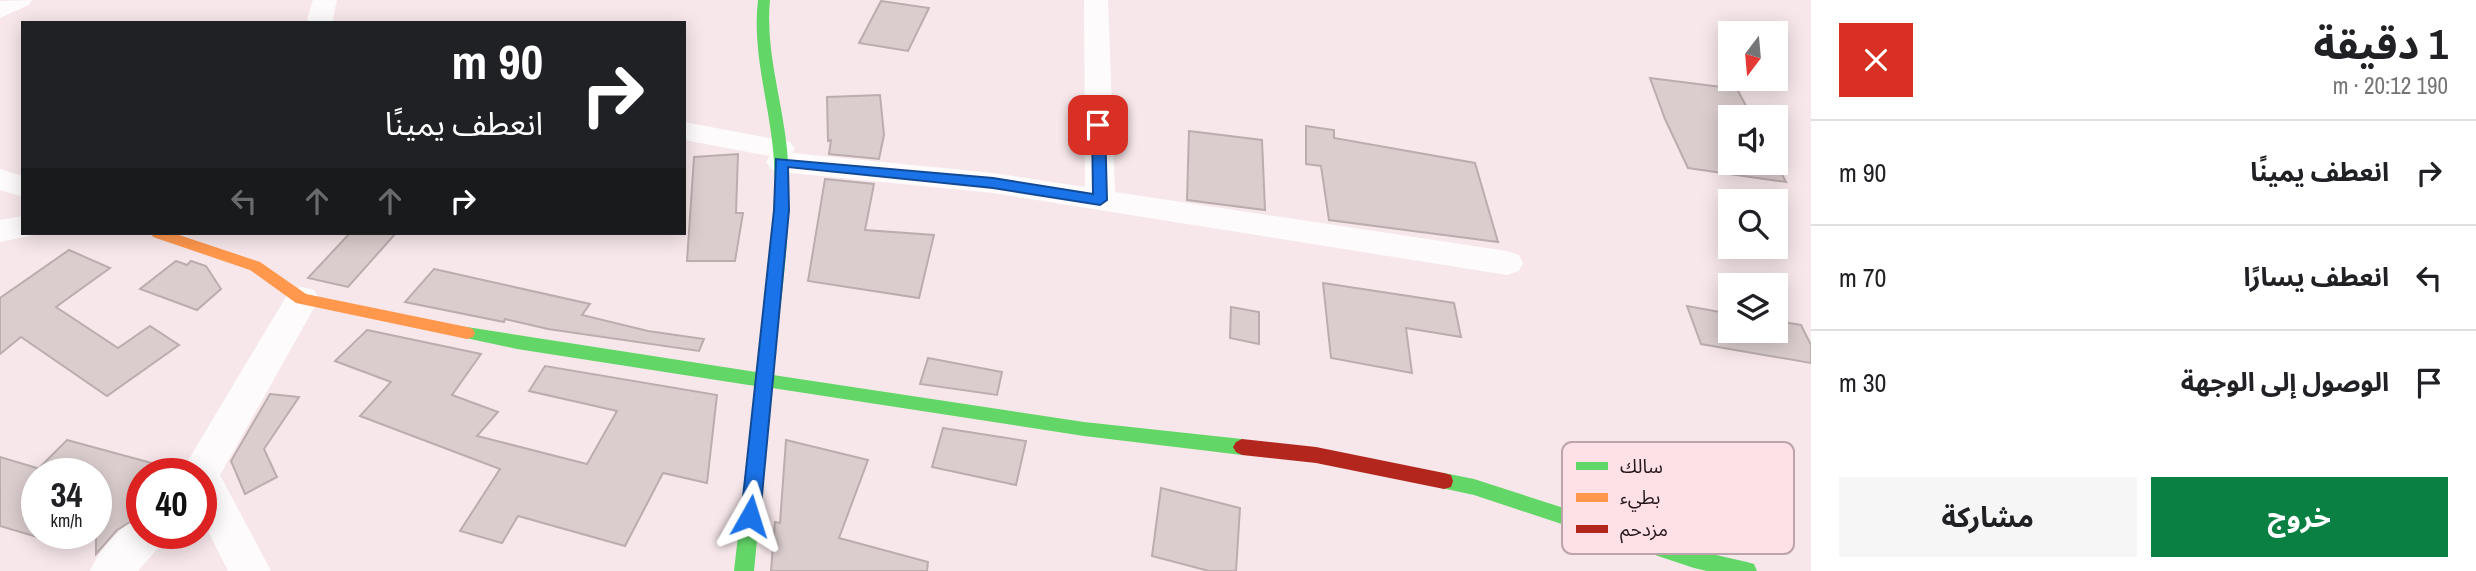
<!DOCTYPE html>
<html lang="ar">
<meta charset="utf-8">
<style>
body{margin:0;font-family:"Archivo Narrow","Noto Sans Arabic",sans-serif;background:#f6f6f6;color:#202124;direction:rtl;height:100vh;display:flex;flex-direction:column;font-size:26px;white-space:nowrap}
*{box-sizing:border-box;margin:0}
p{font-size:23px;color:#757577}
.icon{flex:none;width:38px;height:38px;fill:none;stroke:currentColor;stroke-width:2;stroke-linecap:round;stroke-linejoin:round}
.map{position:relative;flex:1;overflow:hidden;direction:ltr}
.drawer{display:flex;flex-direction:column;background:#fff;width:665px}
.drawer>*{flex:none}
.hud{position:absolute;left:21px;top:21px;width:665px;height:214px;border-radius:0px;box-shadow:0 4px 18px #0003;direction:rtl;background:#202124;color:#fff;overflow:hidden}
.needle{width:46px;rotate:196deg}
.fabs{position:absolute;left:1718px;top:21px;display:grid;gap:14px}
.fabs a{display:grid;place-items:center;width:70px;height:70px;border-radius:0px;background:#fff;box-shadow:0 4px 18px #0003;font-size:35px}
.speed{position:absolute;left:21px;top:458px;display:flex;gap:14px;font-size:35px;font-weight:700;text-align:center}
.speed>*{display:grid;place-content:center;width:91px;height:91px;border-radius:50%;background:#fff;box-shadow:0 4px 18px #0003;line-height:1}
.speed small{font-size:18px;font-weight:400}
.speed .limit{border:10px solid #d22;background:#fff;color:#111}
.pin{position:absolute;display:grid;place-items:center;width:60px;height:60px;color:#fff;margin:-30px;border-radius:14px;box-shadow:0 4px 10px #0006}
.me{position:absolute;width:77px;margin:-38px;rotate:6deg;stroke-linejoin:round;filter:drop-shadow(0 0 5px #0008)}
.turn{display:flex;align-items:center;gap:24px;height:147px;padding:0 28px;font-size:32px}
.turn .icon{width:91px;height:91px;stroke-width:2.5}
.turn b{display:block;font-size:49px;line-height:60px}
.lanes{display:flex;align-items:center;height:66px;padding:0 28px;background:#0003;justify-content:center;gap:35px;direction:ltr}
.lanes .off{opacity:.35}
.round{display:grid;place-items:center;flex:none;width:74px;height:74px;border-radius:0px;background:#f6f6f6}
.headline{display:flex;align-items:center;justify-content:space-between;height:119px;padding:0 28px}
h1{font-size:42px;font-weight:700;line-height:52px}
.cta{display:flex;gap:14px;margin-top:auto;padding:14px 28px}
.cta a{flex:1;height:80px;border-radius:0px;background:#0b8043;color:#fff;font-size:28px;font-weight:700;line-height:80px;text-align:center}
.cta a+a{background:#f6f6f6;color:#202124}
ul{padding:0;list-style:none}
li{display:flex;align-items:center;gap:21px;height:105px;padding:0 28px;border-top:2px solid #e0e0e0}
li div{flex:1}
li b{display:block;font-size:26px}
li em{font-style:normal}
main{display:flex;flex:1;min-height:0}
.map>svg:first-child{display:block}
.building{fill:#dbcdcd;stroke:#bbadae;stroke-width:2}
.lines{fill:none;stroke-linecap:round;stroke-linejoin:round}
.street{fill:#fefbfc;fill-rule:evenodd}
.fast{fill:#63d668;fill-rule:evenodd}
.slow{fill:#ff974d;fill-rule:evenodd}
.jam{fill:#b3261e;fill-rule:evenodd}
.route{fill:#1a73e8;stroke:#114b97;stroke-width:2}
.key{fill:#fee0e7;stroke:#bda4aa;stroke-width:2}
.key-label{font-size:19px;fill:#26191d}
</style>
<main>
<section class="drawer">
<div class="headline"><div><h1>1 دقيقة</h1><p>190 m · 20:12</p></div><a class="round" style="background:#d93025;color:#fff"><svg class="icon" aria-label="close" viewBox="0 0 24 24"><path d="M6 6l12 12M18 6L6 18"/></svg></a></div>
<ul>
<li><svg class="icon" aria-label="right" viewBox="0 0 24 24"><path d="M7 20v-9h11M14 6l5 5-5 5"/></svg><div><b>انعطف يمينًا</b></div><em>90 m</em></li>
<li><svg class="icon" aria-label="left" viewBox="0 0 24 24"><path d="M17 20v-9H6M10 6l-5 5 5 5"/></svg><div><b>انعطف يسارًا</b></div><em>70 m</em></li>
<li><svg class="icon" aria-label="arrive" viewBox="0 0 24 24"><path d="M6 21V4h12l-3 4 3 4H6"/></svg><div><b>الوصول إلى الوجهة</b></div><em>30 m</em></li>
</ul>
<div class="cta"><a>خروج</a><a>مشاركة</a></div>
</section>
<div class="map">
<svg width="1811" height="571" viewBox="0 0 1811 571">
<rect width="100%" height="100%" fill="#f7e7ea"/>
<!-- building -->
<g class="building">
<polygon points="881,1 929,8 908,51 859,43"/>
<polygon points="1650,78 1737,89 1752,117 1731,117 1731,163 1776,163 1786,182 1688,168 1665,119"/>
<polygon points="880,95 884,135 879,159 829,154 831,140 828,141 827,97"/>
<polygon points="1306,126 1334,130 1334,138 1475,163 1498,242 1329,220 1321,166 1306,164"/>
<polygon points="1189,131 1262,140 1265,210 1187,200"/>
<polygon points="738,154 736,213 743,213 735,261 687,261 694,157"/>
<polygon points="825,179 874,184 865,230 934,235 919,298 808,281"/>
<polygon points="350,233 396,233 348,287 308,278"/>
<polygon points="69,250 110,268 56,307 118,348 150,326 179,345 107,396 21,337 0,354 0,298"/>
<polygon points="176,261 187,265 191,261 206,266 221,289 197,310 140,289"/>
<polygon points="434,269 590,304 582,315 648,331 704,339 699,351 548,329 505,319 504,322 405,302"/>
<polygon points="1323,283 1454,303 1461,337 1406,328 1412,373 1331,358"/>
<polygon points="1687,306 1731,314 1731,331 1776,331 1776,321 1801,325 1811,345 1811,363 1701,344"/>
<polygon points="1231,307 1259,312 1259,344 1230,338"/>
<polygon points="367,330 481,354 452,395 498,412 477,436 587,464 617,411 529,391 545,366 717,395 707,483 663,473 625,546 518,516 502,543 460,531 500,469 360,416 391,382 335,361"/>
<polygon points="928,358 1002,372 997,395 920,384"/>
<polygon points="270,394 299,397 264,449 277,477 245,494 231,461"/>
<polygon points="943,428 1026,441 1016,485 932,467"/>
<polygon points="67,440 159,465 158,474 142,474 142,515 117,530 96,554 96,474 37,474 37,537 0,526 0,457 37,468 37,470"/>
<polygon points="786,440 868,460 839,538 928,562 927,571 771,571 775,522 780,523"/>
<polygon points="1161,488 1240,508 1236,571 1209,571 1152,556"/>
</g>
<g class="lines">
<!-- street -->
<g class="street">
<polygon points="32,0 29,5 0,18 0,1"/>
<polygon points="313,0 337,0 333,19 335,23 310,23 307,19"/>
<polygon points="1084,0 1108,0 1115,192 1507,251 1519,255 1523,263 1519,271 1507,275 993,193 781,172 771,169 766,162 770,156 684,140 684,122 790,142 795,149 792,153 993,173 1085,187"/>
<polygon points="0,169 23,176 23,197 0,190"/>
<polygon points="23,216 23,233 35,233 34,235 0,242 0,220"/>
<polygon points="302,287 314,290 319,299 220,475 271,571 228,571 201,517 201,474 180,474 290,290"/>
<path d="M 142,517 L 142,534 L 165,534 L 159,547 L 138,571 L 90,571 C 99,550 120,525 142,517 Z"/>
</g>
<!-- fast -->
<g class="fast">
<path d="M 758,0 L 770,0 C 765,50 782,99 787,149 C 794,224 780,301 773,375 L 1084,422 L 1242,439 L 1248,442 L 1251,447 L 1248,452 L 1242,455 L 1084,436 L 772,388 L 754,571 L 734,571 L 755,386 L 517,349 L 461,337 L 459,333 L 461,329 L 467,327 L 756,372 C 765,299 780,223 773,149 C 768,99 752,50 758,0 Z"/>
<polygon points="1444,473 1474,479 1694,550 1747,562 1754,564 1757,571 1707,571 1694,568 1474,495 1437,487 1435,481 1437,475"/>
</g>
<!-- slow -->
<polygon class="slow" points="151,233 173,233 260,262 306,294 467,327 473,329 475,333 473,337 467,339 296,303 250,270 153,237"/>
<!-- jam -->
<polygon class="jam" points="1242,439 1316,447 1444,473 1451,475 1453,481 1451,487 1444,489 1316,463 1242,455 1236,452 1233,447 1236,442"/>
</g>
<!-- route -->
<polygon class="route" points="1098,121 1105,125 1107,200 1100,205 993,188 788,167 789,210 760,516 757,522 750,525 744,522 741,516 774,210 776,159 993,178 1093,194 1092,125"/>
<!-- legend -->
<rect x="1562" y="442" width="232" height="112" rx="10" class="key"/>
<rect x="1576" y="462" width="32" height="8" fill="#63d668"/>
<rect x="1576" y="493" width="32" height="9" fill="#ff974d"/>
<rect x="1576" y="525" width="32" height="8" fill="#b3261e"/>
<g class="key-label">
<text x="1620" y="473">سالك</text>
<text x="1620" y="504">بطيء</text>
<text x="1620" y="536">مزدحم</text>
</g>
</svg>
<div class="fabs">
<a><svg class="needle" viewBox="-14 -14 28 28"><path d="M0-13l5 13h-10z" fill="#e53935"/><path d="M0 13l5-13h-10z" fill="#757577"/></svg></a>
<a><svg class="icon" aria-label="sound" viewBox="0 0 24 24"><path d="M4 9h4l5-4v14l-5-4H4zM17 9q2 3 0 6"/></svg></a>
<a><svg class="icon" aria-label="search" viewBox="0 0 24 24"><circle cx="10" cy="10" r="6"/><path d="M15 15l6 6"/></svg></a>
<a><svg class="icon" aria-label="layers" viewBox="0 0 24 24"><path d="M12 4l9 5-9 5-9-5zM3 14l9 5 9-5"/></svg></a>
</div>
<div class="speed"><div>34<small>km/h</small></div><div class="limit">40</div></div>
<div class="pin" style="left:1098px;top:125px;background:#d93025"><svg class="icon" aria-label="arrive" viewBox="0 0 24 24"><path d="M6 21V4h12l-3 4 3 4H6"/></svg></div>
<svg class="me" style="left:750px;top:516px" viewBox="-20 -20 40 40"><path d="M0-17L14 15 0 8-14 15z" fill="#1a73e8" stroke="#fff" stroke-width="4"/></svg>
<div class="hud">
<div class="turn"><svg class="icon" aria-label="right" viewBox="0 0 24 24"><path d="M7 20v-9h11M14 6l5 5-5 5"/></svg><div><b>90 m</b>انعطف يمينًا</div></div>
<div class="lanes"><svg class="icon off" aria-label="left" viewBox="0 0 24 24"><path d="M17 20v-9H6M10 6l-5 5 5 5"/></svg><svg class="icon off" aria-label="ahead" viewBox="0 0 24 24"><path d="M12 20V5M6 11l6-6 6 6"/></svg><svg class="icon off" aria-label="ahead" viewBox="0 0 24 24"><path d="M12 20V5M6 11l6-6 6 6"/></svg><svg class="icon" aria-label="right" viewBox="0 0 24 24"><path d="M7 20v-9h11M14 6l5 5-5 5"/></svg></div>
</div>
</div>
</main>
